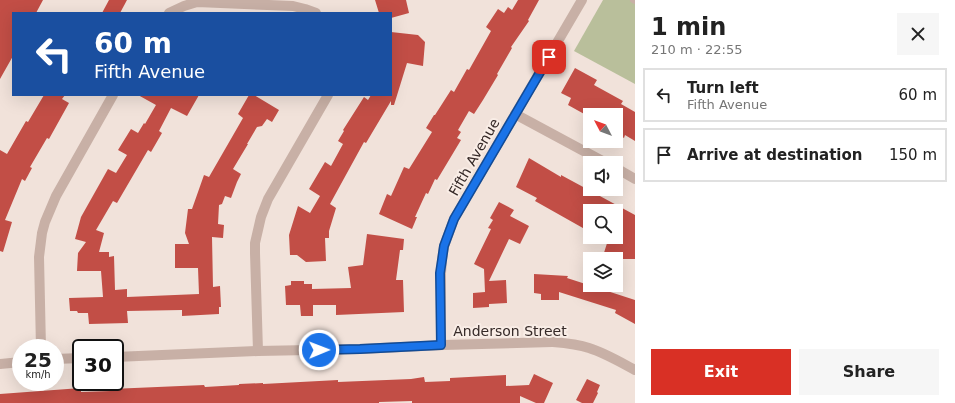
<!DOCTYPE html>
<meta charset="utf-8">
<style>
body{margin:0;font-family:"DejaVu Sans",sans-serif;background:#f6f6f6;color:#222;height:100vh;display:flex;flex-direction:column;font-size:15px;white-space:nowrap}
*{box-sizing:border-box;margin:0}
p{font-size:13px;color:#767676}
.icon{flex:none;width:22px;height:22px;fill:none;stroke:currentColor;stroke-width:2;stroke-linecap:round;stroke-linejoin:round}
.map{position:relative;flex:1;overflow:hidden}
.side{display:flex;flex-direction:column;background:#fff;width:320px}
.side>*{flex:none}
.guide{position:absolute;left:12px;top:12px;width:380px;height:84px;border-radius:0px;box-shadow:0 4px 16px #0002;background:#1a4fa0;color:#fff;overflow:hidden}
.needle{width:26px;rotate:311deg}
.buttons{position:absolute;left:583px;top:108px;display:grid;gap:8px}
.buttons a{display:grid;place-items:center;width:40px;height:40px;border-radius:0px;background:#fff;box-shadow:0 4px 16px #0002;font-size:20px}
.speed{position:absolute;left:12px;top:339px;display:flex;gap:8px;font-size:20px;font-weight:700;text-align:center}
.speed>*{display:grid;place-content:center;width:52px;height:52px;border-radius:50%;background:#fff;box-shadow:0 4px 16px #0002;line-height:1}
.speed small{font-size:10px;font-weight:400}
.speed .limit{border:2px solid #111;border-radius:6px;background:#fff;color:#111}
.pin{position:absolute;display:grid;place-items:center;width:34px;height:34px;color:#fff;margin:-17px;border-radius:8px;box-shadow:0 2px 6px #0006}
.me{position:absolute;width:44px;margin:-22px;rotate:89deg;stroke-linejoin:round;filter:drop-shadow(0 0 3px #0008)}
.turn{display:flex;align-items:center;gap:14px;height:84px;padding:0 16px;font-size:18px}
.turn .icon{width:52px;height:52px;stroke-width:2.5}
.turn b{display:block;font-size:28px;line-height:34px}
.round{display:grid;place-items:center;flex:none;width:42px;height:42px;border-radius:0px;background:#f6f6f6}
.overview{display:flex;align-items:center;justify-content:space-between;height:68px;padding:0 16px}
h1{font-size:24px;font-weight:700;line-height:30px}
.cta{display:flex;gap:8px;margin-top:auto;padding:8px 16px}
.cta a{flex:1;height:46px;border-radius:0px;background:#d93025;color:#fff;font-size:16px;font-weight:700;line-height:46px;text-align:center}
.cta a+a{background:#f6f6f6;color:#222}
ul{padding:0;list-style:none}
li{display:flex;align-items:center;gap:12px;height:54px;margin:0 8px 6px;padding:0 8px;border:2px solid #e0e0e0;border-radius:0px}
li div{flex:1}
li b{display:block;font-size:15px}
li em{font-style:normal}
main{display:flex;flex:1;min-height:0}
.map>svg:first-child{display:block}
.green{fill:#b9bf9b}
.building{fill:#c24e46}
.lines{fill:none;stroke-linecap:round;stroke-linejoin:round}
.lane{stroke:#c8b0a6;stroke-width:6}
.street{stroke:#c8b0a6;stroke-width:10}
.route-casing{stroke:#114b97;stroke-width:10}
.route{stroke:#1a73e8;stroke-width:7}
.labels{text-anchor:middle;dominant-baseline:central;stroke-width:4;stroke-linejoin:round;paint-order:stroke}
.street-label{font-size:14px;fill:#352927;stroke:#f9ede6}
</style>
<main>
<div class="map">
<svg width="635" height="403" viewBox="0 0 635 403">
<rect width="100%" height="100%" fill="#f1e2da"/>
<!-- green -->
<polygon class="green" points="603,0 635,0 635,84 574,51"/>
<!-- building -->
<g class="building">
<polygon points="0,0 43,0 36,13 13,13 13,56 0,79"/>
<polygon points="109,0 127,0 120,13 102,13"/>
<polygon points="375,0 406,0 409,13 391,18 391,13 379,13"/>
<polygon points="518,0 539,0 528,20 529,21 511,47 512,48 497,74 498,75 483,100 474,114 469,111 458,130 461,132 457,138 461,140 437,180 435,179 428,194 426,193 415,217 417,217 412,229 379,214 387,194 391,196 404,167 409,169 432,132 426,128 434,115 435,115 451,90 454,92 467,69 469,70 491,31 486,27 498,9 504,13 508,7 512,10"/>
<polygon points="391,32 418,35 425,42 423,66 407,63 394,105 391,105 391,101 366,143 364,142 330,204 336,208 329,231 329,238 325,238 326,261 306,262 297,255 290,255 289,235 298,206 310,213 320,196 309,189 325,162 331,166 343,144 338,141 344,131 343,130 364,97 368,100 371,95 391,95"/>
<polygon points="575,68 597,80 594,85 623,101 621,104 635,112 635,141 625,135 624,138 616,133 616,115 586,115 568,105 571,98 561,93"/>
<polygon points="44,95 65,95 62,99 69,103 49,139 47,138 30,167 32,168 25,181 22,179 5,220 12,222 3,252 0,251 0,150 7,154 26,121 28,122"/>
<polygon points="138,95 199,95 187,116 171,108 159,131 162,133 151,152 148,150 117,203 113,201 96,230 104,233 99,252 109,252 109,257 114,256 115,290 127,289 127,297 199,294 198,268 175,268 175,244 189,244 185,233 188,209 192,209 204,175 209,177 243,118 238,114 249,95 254,95 279,110 272,122 267,119 262,126 257,127 247,144 248,144 233,169 241,174 237,182 231,198 225,196 222,204 219,205 218,224 224,225 223,238 212,237 213,287 220,286 221,307 219,307 219,314 182,316 182,310 127,311 128,323 89,324 88,313 78,313 77,311 70,311 69,298 103,297 101,271 77,271 78,253 86,242 75,239 81,217 108,169 116,173 127,155 118,150 131,129 138,133 144,123 145,124 156,105"/>
<polygon points="529,158 561,177 561,175 635,215 635,259 623,259 621,263 616,260 616,259 602,259 609,237 616,237 616,211 590,211 590,232 535,201 537,198 516,187"/>
<polygon points="499,202 514,210 510,216 529,226 520,244 509,239 489,281 506,280 507,303 489,304 489,307 473,308 473,293 485,292 484,269 474,264 491,229 488,228 493,220 490,218"/>
<polygon points="367,234 404,239 403,250 400,250 396,280 403,280 404,312 336,315 336,305 313,305 313,316 301,316 300,305 286,305 285,286 291,285 291,281 304,281 304,284 312,284 312,289 351,288 348,267 363,265"/>
<polygon points="534,274 568,276 567,278 635,300 635,324 615,313 616,310 559,292 559,300 541,300 541,294 534,293"/>
<polygon points="534,374 553,383 544,403 536,403 520,396 520,403 412,403 412,401 379,402 379,403 0,403 0,394 81,388 81,392 111,391 111,389 204,385 205,387 239,385 239,384 263,383 263,384 338,380 338,382 411,379 424,377 425,382 450,381 450,378 506,375 506,386 529,385"/>
<polygon points="587,379 600,385 597,392 598,393 593,403 582,403 576,400"/>
</g>
<g class="lines">
<!-- lane -->
<polyline class="lane" points="633,0 635,1"/>
<!-- street -->
<g class="street">
<polyline points="169,13 184,6 197,2 293,6 305,9 316,13"/>
<polyline points="515,114 606,163"/>
<polyline points="616,168 635,179"/>
<polyline points="441,345 441,273 442,260 444,246 454,219 582,0"/>
<polyline points="41,348 39,257 42,233 45,222 56,196 113,95"/>
<polyline points="258,351 255,253 255,243 261,217 268,199 328,95"/>
<path d="M 115,357 L 258,351 L 360,349 L 443,345 L 552,342 C 564,343 577,344 589,348 C 605,353 620,362 635,370"/>
<polyline points="55,359 81,358"/>
<polyline points="0,364 21,362"/>
</g>
</g>
<g class="lines">
<!-- route casing -->
<g class="route-casing">
<polyline id="route" points="319,350 360,349 441,345 440,273 442,260 444,246 454,219 549,57"/>
</g>
<!-- route -->
<use href="#route" class="route"/>
</g>
<g class="labels">
<!-- street labels -->
<g class="street-label">
<text transform="translate(474 157) rotate(-60)">Fifth Avenue</text>
<text x="510" y="331">Anderson Street</text>
</g>
</g>
</svg>
<div class="buttons">
<a><svg class="needle" viewBox="-14 -14 28 28"><path d="M0-13l5 13h-10z" fill="#e53935"/><path d="M0 13l5-13h-10z" fill="#767676"/></svg></a>
<a><svg class="icon" aria-label="sound" viewBox="0 0 24 24"><path d="M4 9h4l5-4v14l-5-4H4zM17 9q2 3 0 6"/></svg></a>
<a><svg class="icon" aria-label="search" viewBox="0 0 24 24"><circle cx="10" cy="10" r="6"/><path d="M15 15l6 6"/></svg></a>
<a><svg class="icon" aria-label="layers" viewBox="0 0 24 24"><path d="M12 4l9 5-9 5-9-5zM3 14l9 5 9-5"/></svg></a>
</div>
<div class="speed"><div>25<small>km/h</small></div><div class="limit">30</div></div>
<div class="pin" style="left:549px;top:57px;background:#d93025"><svg class="icon" aria-label="arrive" viewBox="0 0 24 24"><path d="M6 21V4h12l-3 4 3 4H6"/></svg></div>
<svg class="me" style="left:319px;top:350px" viewBox="-20 -20 40 40"><circle r="17" fill="#1a73e8" stroke="#fff" stroke-width="3"/><path d="M0-11L8 9 0 5-8 9z" fill="#fff"/></svg>
<div class="guide">
<div class="turn"><svg class="icon" aria-label="left" viewBox="0 0 24 24"><path d="M17 20v-9H6M10 6l-5 5 5 5"/></svg><div><b>60 m</b>Fifth Avenue</div></div>
</div>
</div>
<section class="side">
<div class="overview"><div><h1>1 min</h1><p>210 m · 22:55</p></div><a class="round"><svg class="icon" aria-label="close" viewBox="0 0 24 24"><path d="M6 6l12 12M18 6L6 18"/></svg></a></div>
<ul>
<li><svg class="icon" aria-label="left" viewBox="0 0 24 24"><path d="M17 20v-9H6M10 6l-5 5 5 5"/></svg><div><b>Turn left</b><p>Fifth Avenue</p></div><em>60 m</em></li>
<li><svg class="icon" aria-label="arrive" viewBox="0 0 24 24"><path d="M6 21V4h12l-3 4 3 4H6"/></svg><div><b>Arrive at destination</b></div><em>150 m</em></li>
</ul>
<div class="cta"><a>Exit</a><a>Share</a></div>
</section>
</main>
